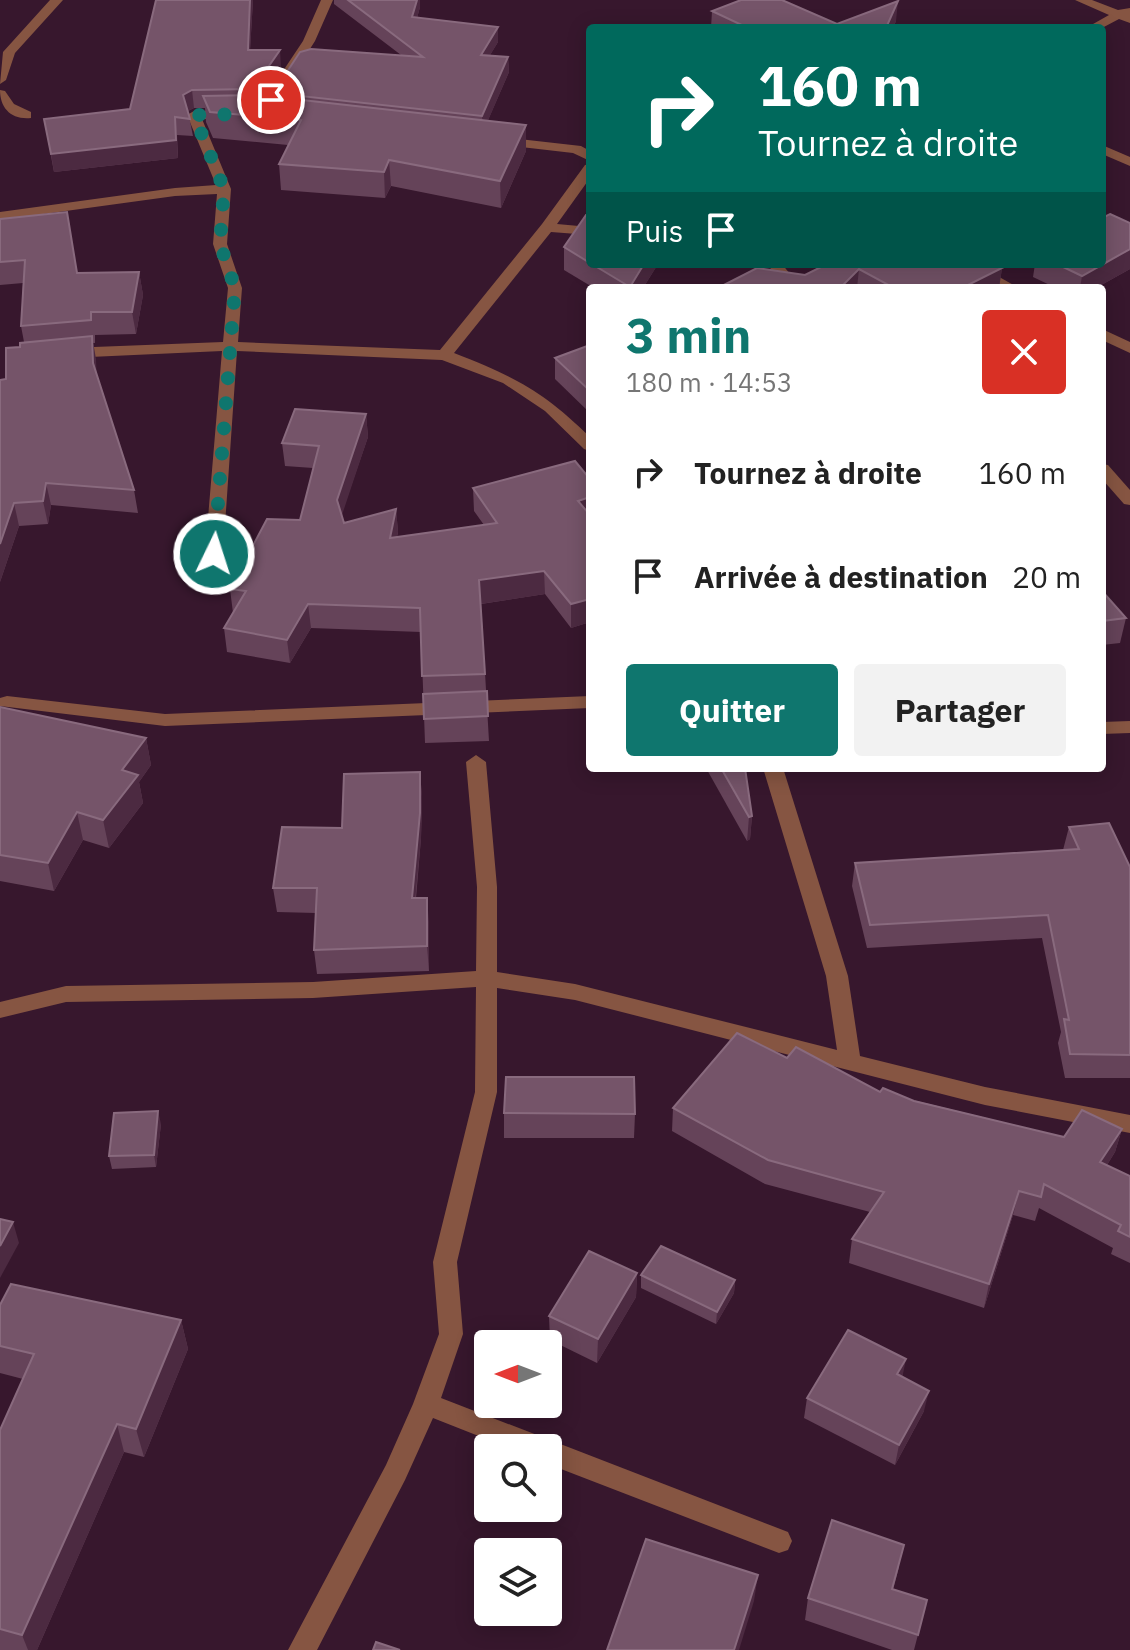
<!DOCTYPE html>
<html lang="fr">
<meta charset="utf-8">
<style>
body{margin:0;font-family:"IBM Plex Sans",sans-serif;background:#f2f2f2;color:#222;height:100vh;display:flex;flex-direction:column;font-size:30px;white-space:nowrap}
*{box-sizing:border-box;margin:0}
p{font-size:26px;color:#767676}
.icon{flex:none;width:44px;height:44px;fill:none;stroke:currentColor;stroke-width:2;stroke-linecap:round;stroke-linejoin:round}
.map{position:relative;flex:1;overflow:hidden}
.drawer{position:absolute;left:586px;top:284px;width:520px;height:488px;display:flex;flex-direction:column;background:#fff;border-radius:8px;box-shadow:0 4px 20px #0003}
.drawer>*{flex:none}
.banner{position:absolute;left:586px;top:24px;width:520px;height:244px;border-radius:8px;box-shadow:0 4px 20px #0003;background:#00695c;color:#fff;overflow:hidden}
.needle{width:52px;rotate:270deg}
.controls{position:absolute;left:474px;top:1330px;display:grid;gap:16px}
.controls a{display:grid;place-items:center;width:88px;height:88px;border-radius:8px;background:#fff;box-shadow:0 4px 20px #0003;font-size:40px}
.pin{position:absolute;display:grid;place-items:center;width:68px;height:68px;color:#fff;margin:-34px;border:4px solid #fff;border-radius:50%;box-shadow:0 2px 8px #0007}
.me{position:absolute;width:88px;margin:-44px;rotate:4deg;stroke-linejoin:round;filter:drop-shadow(0 0 6px #0008)}
.turn{display:flex;align-items:center;gap:28px;height:168px;padding:0 40px;font-size:36px}
.turn .icon{width:104px;height:104px;stroke-width:2.5}
.turn b{display:block;font-size:56px;line-height:68px}
.then{display:flex;align-items:center;height:76px;padding:0 40px;background:#0003;gap:16px;font-size:30px}
.round{display:grid;place-items:center;flex:none;width:84px;height:84px;border-radius:8px;background:#f2f2f2}
.headline{display:flex;align-items:center;justify-content:space-between;height:136px;padding:0 40px}
h1{font-size:48px;font-weight:700;line-height:60px;color:#0f766e}
.button{display:flex;gap:16px;margin-top:auto;padding:16px 40px}
.button a{flex:1;height:92px;border-radius:8px;background:#0f766e;color:#fff;font-size:32px;font-weight:700;line-height:92px;text-align:center}
.button a+a{background:#f2f2f2;color:#222}
ul{padding:0;list-style:none}
li{display:flex;align-items:center;gap:24px;height:104px;padding:0 40px}
li div{flex:1}
li b{display:block;font-size:30px}
li em{font-style:normal}
.map>svg:first-child{display:block}
.lines{fill:none;stroke-linecap:round;stroke-linejoin:round}
.minor{fill:#865542;fill-rule:evenodd}
.wall{fill:#654359}
.shaded-wall{fill:#4c2a41}
.building{fill:#755469;stroke:#896a7e;stroke-width:2}
.route{stroke:#0f766e;stroke-width:14;stroke-dasharray:0 25.2}
</style>
<div class="map">
<svg width="1130" height="1650" viewBox="0 0 1130 1650">
<rect width="100%" height="100%" fill="#37172d"/>
<g class="lines">
<!-- minor -->
<g class="minor">
<polygon points="50,0 63,0 15,53 6,80 0,84 3,52"/>
<polygon points="321,0 333,0 315,41 294,74 284,74 283,71 303,41"/>
<polygon points="1075,0 1092,0 1118,10 1130,8 1130,23 1119,19 1102,28 1086,28 1109,15"/>
<path d="M 0,90 L 5,91 L 14,104 L 31,112 L 31,118 C 11,120 0,108 0,90 Z"/>
<path d="M 194,111 L 231,111 L 238,115 L 231,119 L 202,119 L 231,189 L 227,244 L 242,288 L 238,342 L 440,350 L 542,224 L 585,165 L 590,164 L 590,178 L 557,224 L 590,227 L 590,235 L 551,232 L 454,353 C 515,377 542,390 590,437 L 590,451 L 584,449 L 545,411 L 503,383 L 442,360 L 237,351 L 223,554 L 220,558 L 208,558 L 205,554 L 222,351 L 68,358 L 60,353 L 68,348 L 223,342 L 228,288 L 213,244 L 217,194 L 175,196 L 0,220 L 0,212 L 175,188 L 216,185 L 187,115 Z"/>
<polygon points="501,137 581,146 590,151 590,161 573,153 496,144 496,138"/>
<polygon points="1102,145 1130,157 1130,166 1102,154"/>
<polygon points="767,264 782,264 801,288 786,288"/>
<polygon points="958,264 976,264 1019,288 1001,288"/>
<polygon points="1102,329 1130,342 1130,353 1102,340"/>
<polygon points="1102,464 1108,465 1130,490 1130,505 1124,504 1102,479"/>
<polygon points="7,696 165,714 590,696 590,708 165,726 0,706 0,698"/>
<polygon points="1130,721 1130,733 1102,734 1102,722"/>
<polygon points="476,755 486,762 497,887 497,972 575,984 837,1050 826,976 763,768 783,768 848,976 860,1056 985,1087 1130,1115 1130,1133 985,1105 575,1000 497,988 497,1092 457,1262 463,1334 441,1398 788,1532 792,1541 788,1550 779,1553 548,1464 548,1448 509,1448 433,1418 405,1480 317,1650 288,1650 386,1465 413,1404 439,1334 433,1262 475,1092 476,987 313,998 66,1002 0,1018 0,1002 66,986 313,982 476,971 477,887 466,762"/>
</g>
</g>
<!-- wall -->
<g class="wall">
<polygon points="156,0 253,0 250,50 281,67 262,96 273,97 273,93 401,55 334,4 334,0 420,0 420,7 417,18 498,27 498,42 490,55 508,57 509,72 488,120 526,151 501,208 391,186 385,198 281,190 279,164 288,145 213,138 206,122 205,108 194,108 188,111 193,136 177,135 178,158 54,172 44,119 130,109"/>
<polygon points="712,11 837,24 896,21 893,28 711,28"/>
<polygon points="590,215 590,264 658,264 643,288 594,288 564,270 564,247"/>
<polygon points="0,219 77,273 139,272 143,295 136,334 95,335 95,343 93,343 96,373 134,490 138,513 51,505 48,524 19,526 0,582 6,379 20,347 24,342 21,326 23,283 0,285"/>
<polygon points="1130,223 1130,269 1096,288 1056,288 1033,277 1035,264 1102,264"/>
<polygon points="827,264 1002,268 999,288 718,288 805,275"/>
<polygon points="590,345 590,413 555,379 555,358"/>
<polygon points="366,414 368,437 341,515 344,523 396,509 398,532 397,537 484,525 474,511 473,488 590,479 590,622 571,628 545,594 481,604 489,741 425,743 421,632 311,628 290,663 227,652 224,628 233,613 230,589 300,520 313,468 285,466 282,443"/>
<polygon points="1102,591 1126,618 1120,643 1102,645"/>
<polygon points="0,707 146,738 151,765 139,782 143,803 109,848 83,840 54,891 0,881"/>
<polygon points="706,768 745,768 752,816 750,839 747,841"/>
<polygon points="420,772 422,797 421,838 416,898 429,922 429,971 317,974 314,950 316,913 277,912 273,888 342,828"/>
<polygon points="1069,827 1130,867 1130,1078 1065,1078 1058,1043 1061,1032 1042,938 867,948 852,886 855,863 1063,850"/>
<polygon points="787,1058 880,1092 1064,1137 1122,1129 1115,1152 1107,1165 1130,1176 1130,1263 1111,1254 1113,1248 1039,1208 1035,1221 1013,1215 984,1308 849,1263 852,1239 870,1212 765,1184 672,1131 673,1108"/>
<polygon points="504,1113 635,1114 634,1138 504,1138"/>
<polygon points="161,1124 156,1167 112,1169 109,1156"/>
<polygon points="637,1273 636,1297 597,1363 550,1340 549,1316"/>
<polygon points="641,1275 735,1280 734,1293 716,1324 641,1288"/>
<polygon points="0,1305 181,1320 188,1349 144,1457 124,1452 37,1650 0,1650 0,1430 23,1379 0,1373"/>
<polygon points="902,1377 924,1411 895,1465 804,1418 807,1398"/>
<polygon points="899,1567 893,1590 927,1600 914,1650 892,1650 805,1620 808,1598"/>
</g>
<!-- shaded-wall -->
<g class="shaded-wall">
<polygon points="250,0 253,0 249,68 248,50"/>
<polygon points="417,0 420,0 420,7 413,33 412,17"/>
<polygon points="898,1 896,21 893,28 886,28"/>
<polygon points="498,27 498,42 481,70 481,55"/>
<polygon points="280,50 281,67 254,107 253,89"/>
<polygon points="508,57 509,72 483,132 482,116"/>
<polygon points="192,90 194,108 186,112 183,95"/>
<polygon points="175,117 178,158 54,172 51,154"/>
<polygon points="526,125 526,151 501,208 500,181"/>
<polygon points="389,160 391,186 385,198 384,172"/>
<polygon points="1130,249 1130,269 1096,288 1080,288 1082,276"/>
<polygon points="644,264 658,264 643,288 630,288"/>
<polygon points="1002,268 999,288 962,288"/>
<polygon points="859,269 857,288 840,288"/>
<polygon points="139,272 143,295 136,334 132,312"/>
<polygon points="92,336 96,359 97,386 93,363"/>
<polygon points="366,414 368,437 339,524 337,500"/>
<polygon points="46,483 51,505 48,524 43,501"/>
<polygon points="590,497 590,521 578,501"/>
<polygon points="14,503 19,526 0,582 0,544"/>
<polygon points="396,509 398,532 391,561 390,538"/>
<polygon points="544,571 545,594 480,604 479,580"/>
<polygon points="590,599 590,622 571,628 571,604"/>
<polygon points="308,604 311,628 290,663 287,640"/>
<polygon points="146,738 151,765 139,782 143,803 109,848 103,820 122,770"/>
<polygon points="420,772 422,797 421,838 413,923 412,898"/>
<polygon points="77,812 83,840 54,891 48,863"/>
<polygon points="752,816 750,839 747,841 749,817"/>
<polygon points="427,898 429,922 429,971 427,946"/>
<polygon points="158,1111 161,1124 156,1167 154,1155"/>
<polygon points="1122,1129 1115,1152 1094,1186 1100,1162"/>
<polygon points="1019,1191 1013,1215 984,1308 989,1284"/>
<polygon points="13,1222 19,1243 0,1278 0,1246"/>
<polygon points="637,1273 636,1297 597,1363 598,1339"/>
<polygon points="735,1280 734,1293 716,1324 717,1312"/>
<polygon points="181,1320 188,1349 144,1457 136,1429"/>
<polygon points="906,1359 902,1379 897,1374"/>
<polygon points="929,1391 924,1411 895,1465 899,1445"/>
<polygon points="117,1424 124,1452 37,1650 28,1650 22,1635"/>
<polygon points="758,1575 754,1601 739,1650 734,1650"/>
</g>
<!-- building -->
<g class="building">
<polygon points="156,0 250,0 248,50 280,50 253,89 192,90 183,95 190,119 175,117 176,140 51,154 44,119 130,109"/>
<polygon points="348,0 417,0 412,17 498,27 481,55 508,57 482,116 273,93 300,52 311,49 423,57"/>
<polygon points="741,0 782,0 837,24 898,1 886,28 748,28 712,11"/>
<polygon points="257,95 526,125 500,181 389,160 384,172 279,164 301,120 210,112 203,96"/>
<polygon points="67,212 77,273 139,272 132,312 91,312 91,320 21,326 25,260 0,262 0,219"/>
<polygon points="1110,214 1130,223 1130,249 1082,276 1057,264 1102,264 1102,218"/>
<polygon points="586,215 590,215 590,263 564,247"/>
<polygon points="592,264 644,264 630,287"/>
<polygon points="827,264 994,264 1002,268 962,288 894,288 859,269 840,288 718,288 757,268 805,275"/>
<polygon points="92,336 93,363 134,490 46,483 43,501 14,503 0,544 0,380 6,379 6,348 20,347 20,343"/>
<polygon points="590,345 590,391 555,358"/>
<polygon points="295,409 366,414 337,500 344,523 396,509 390,538 497,523 473,488 575,461 590,479 590,497 578,501 590,515 590,599 571,604 544,571 479,580 485,674 422,676 420,608 308,604 287,640 224,628 246,591 230,589 267,519 300,520 319,446 282,443"/>
<polygon points="1102,591 1126,618 1102,621"/>
<polygon points="487,691 488,716 424,719 423,694"/>
<polygon points="0,707 146,738 122,770 138,775 103,820 77,812 48,863 0,855"/>
<polygon points="721,768 745,768 752,816 749,817"/>
<polygon points="420,772 420,813 412,898 427,898 427,946 314,950 317,888 273,888 282,827 342,828 344,774"/>
<polygon points="1109,823 1130,867 1130,1055 1070,1054 1064,1019 1069,1020 1048,915 870,925 855,863 1079,849 1069,827"/>
<polygon points="737,1033 787,1058 796,1047 880,1092 883,1088 914,1101 1064,1137 1082,1110 1122,1129 1100,1162 1130,1176 1130,1237 1118,1231 1121,1225 1044,1184 1041,1197 1019,1191 989,1284 852,1239 884,1192 768,1160 673,1108"/>
<polygon points="506,1077 634,1077 635,1114 504,1113"/>
<polygon points="158,1111 154,1155 109,1156 114,1113"/>
<polygon points="0,1219 13,1222 0,1246"/>
<polygon points="661,1246 735,1280 717,1312 641,1275"/>
<polygon points="589,1251 637,1273 598,1339 549,1316"/>
<polygon points="11,1284 181,1320 136,1429 117,1424 22,1635 0,1629 0,1430 34,1354 0,1346 0,1305"/>
<polygon points="848,1330 906,1359 897,1374 929,1391 899,1445 807,1398"/>
<polygon points="832,1520 904,1545 892,1589 927,1600 918,1635 808,1598"/>
<polygon points="646,1539 758,1575 734,1650 607,1650"/>
<polygon points="376,1642 400,1650 373,1650"/>
</g>
<g class="lines">
<!-- route -->
<polyline class="route" points="214,554 235,288 220,244 224,189 194,115 260,114 271,100"/>
</g>
</svg>
<div class="controls">
<a><svg class="needle" viewBox="-14 -14 28 28"><path d="M0-13l5 13h-10z" fill="#e53935"/><path d="M0 13l5-13h-10z" fill="#767676"/></svg></a>
<a><svg class="icon" aria-label="search" viewBox="0 0 24 24"><circle cx="10" cy="10" r="6"/><path d="M15 15l6 6"/></svg></a>
<a><svg class="icon" aria-label="layers" viewBox="0 0 24 24"><path d="M12 4l9 5-9 5-9-5zM3 14l9 5 9-5"/></svg></a>
</div>
<div class="pin" style="left:271px;top:100px;background:#d93025"><svg class="icon" aria-label="arrive" viewBox="0 0 24 24"><path d="M6 21V4h12l-3 4 3 4H6"/></svg></div>
<svg class="me" style="left:214px;top:554px" viewBox="-20 -20 40 40"><circle r="17" fill="#0f766e" stroke="#fff" stroke-width="3"/><path d="M0-11L8 9 0 5-8 9z" fill="#fff"/></svg>
<div class="banner">
<div class="turn"><svg class="icon" aria-label="right" viewBox="0 0 24 24"><path d="M7 20v-9h11M14 6l5 5-5 5"/></svg><div><b>160 m</b>Tournez à droite</div></div>
<div class="then">Puis<svg class="icon" aria-label="arrive" viewBox="0 0 24 24"><path d="M6 21V4h12l-3 4 3 4H6"/></svg></div>
</div>
<section class="drawer">
<div class="headline"><div><h1>3 min</h1><p>180 m · 14:53</p></div><a class="round" style="background:#d93025;color:#fff"><svg class="icon" aria-label="close" viewBox="0 0 24 24"><path d="M6 6l12 12M18 6L6 18"/></svg></a></div>
<ul>
<li><svg class="icon" aria-label="right" viewBox="0 0 24 24"><path d="M7 20v-9h11M14 6l5 5-5 5"/></svg><div><b>Tournez à droite</b></div><em>160 m</em></li>
<li><svg class="icon" aria-label="arrive" viewBox="0 0 24 24"><path d="M6 21V4h12l-3 4 3 4H6"/></svg><div><b>Arrivée à destination</b></div><em>20 m</em></li>
</ul>
<div class="button"><a>Quitter</a><a>Partager</a></div>
</section>
</div>
